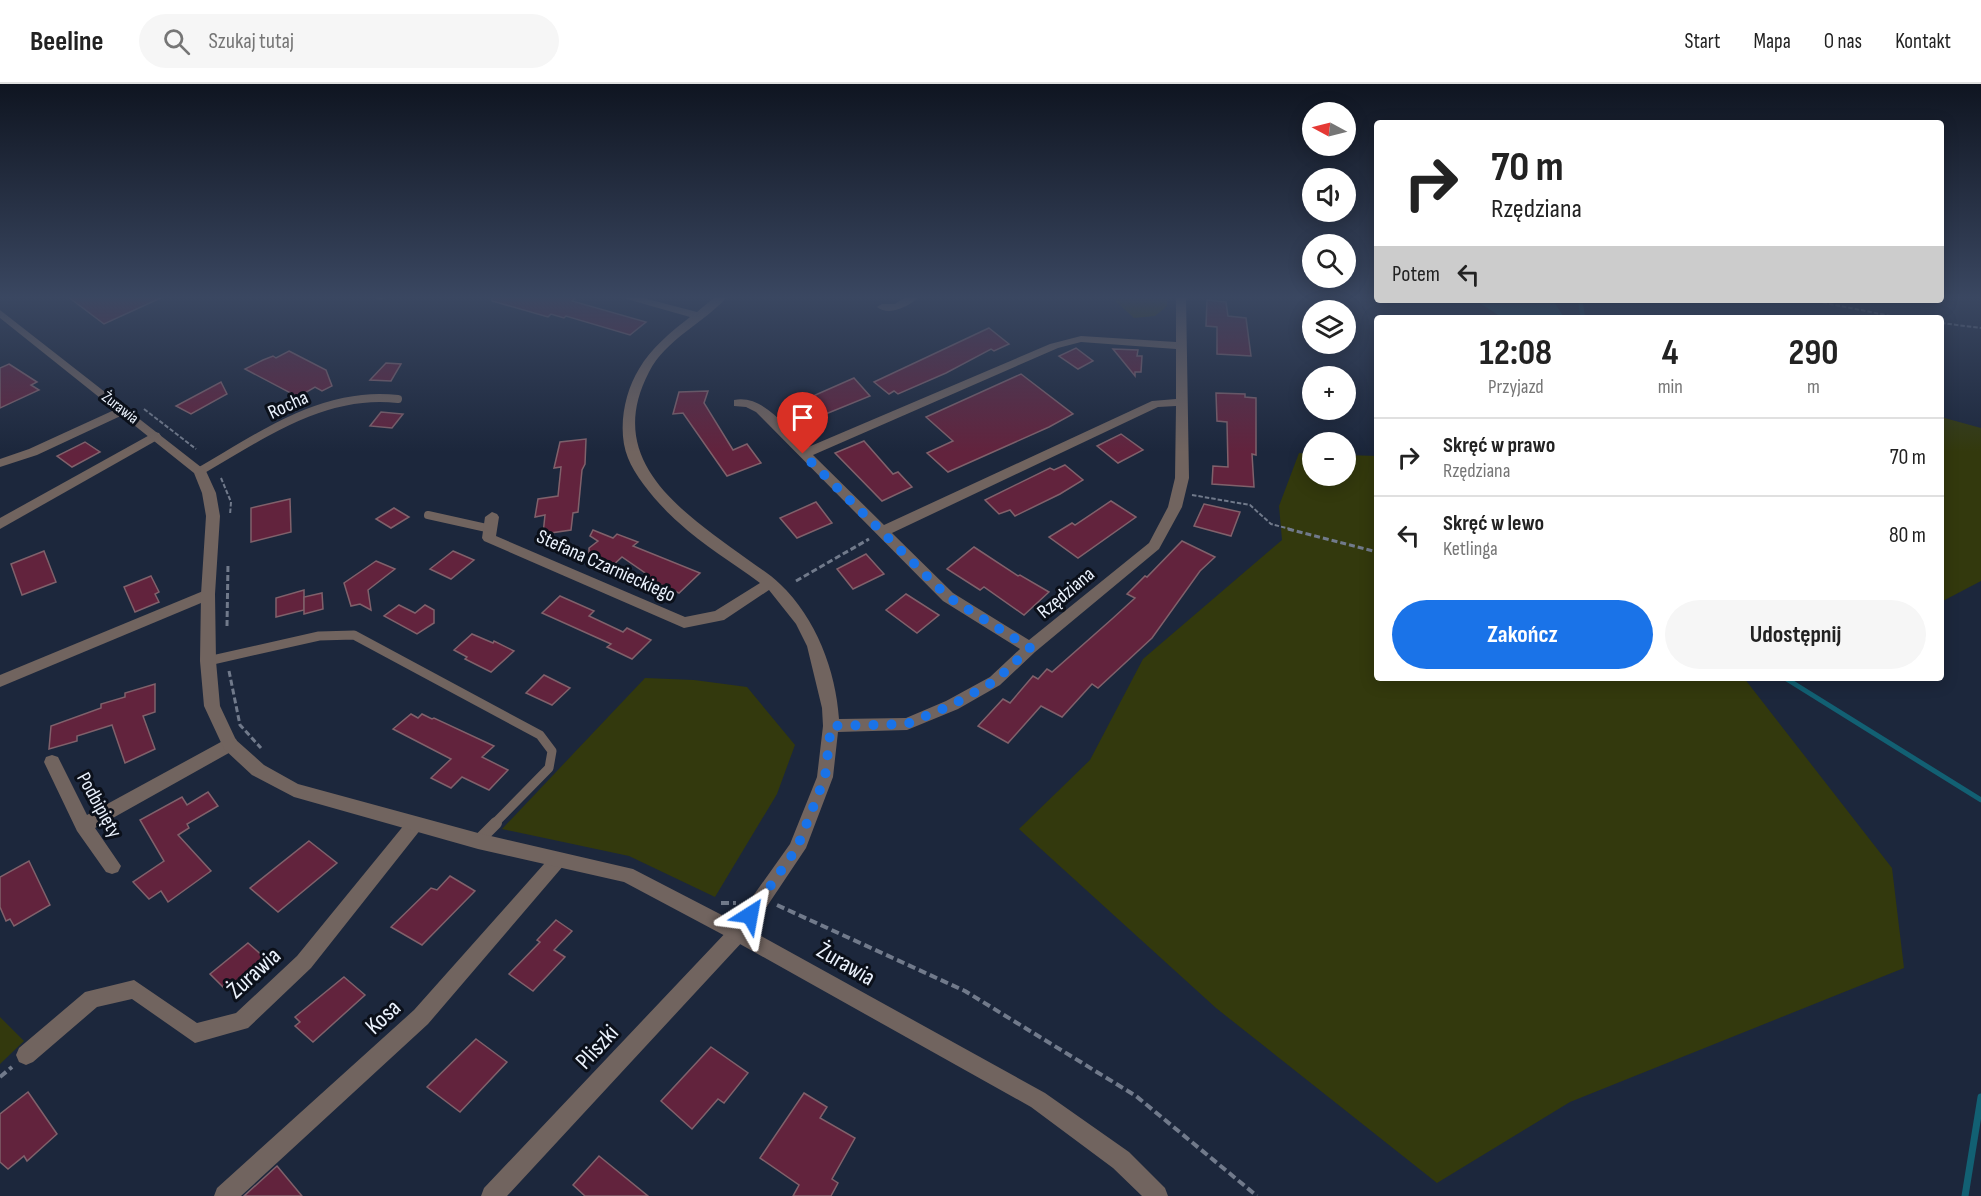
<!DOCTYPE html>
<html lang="pl">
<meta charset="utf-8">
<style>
body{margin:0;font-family:"Sofia Sans Condensed",sans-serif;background:#f6f6f6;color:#222;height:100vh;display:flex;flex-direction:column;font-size:22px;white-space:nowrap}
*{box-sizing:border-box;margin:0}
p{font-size:20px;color:#767676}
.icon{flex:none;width:33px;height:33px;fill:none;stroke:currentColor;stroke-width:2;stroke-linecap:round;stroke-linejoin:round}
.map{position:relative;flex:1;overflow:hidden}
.details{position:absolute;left:1374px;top:231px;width:570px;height:366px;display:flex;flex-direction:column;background:#fff;border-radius:6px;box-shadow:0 3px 15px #0003}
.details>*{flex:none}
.hud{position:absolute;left:1374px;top:36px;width:570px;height:183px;border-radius:6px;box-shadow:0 3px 15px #0003;background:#fff;color:#222;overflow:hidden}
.needle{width:39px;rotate:277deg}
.tools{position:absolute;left:1302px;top:18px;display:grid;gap:12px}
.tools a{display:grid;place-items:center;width:54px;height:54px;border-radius:50%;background:#fff;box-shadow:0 3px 15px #0003;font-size:30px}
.pin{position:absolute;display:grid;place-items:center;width:51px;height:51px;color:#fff;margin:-62px -26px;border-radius:50% 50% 50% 0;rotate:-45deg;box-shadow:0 0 6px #0007}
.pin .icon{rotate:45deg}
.me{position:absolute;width:66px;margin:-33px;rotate:34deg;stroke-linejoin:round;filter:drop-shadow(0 0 4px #0008)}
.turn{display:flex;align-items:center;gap:21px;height:126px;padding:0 18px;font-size:27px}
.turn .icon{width:78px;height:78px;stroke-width:2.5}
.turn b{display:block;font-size:42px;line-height:51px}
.then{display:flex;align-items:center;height:57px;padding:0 18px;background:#0003;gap:12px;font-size:22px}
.eta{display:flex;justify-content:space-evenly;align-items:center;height:102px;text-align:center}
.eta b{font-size:36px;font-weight:700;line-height:42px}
.action{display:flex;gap:12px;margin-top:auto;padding:12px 18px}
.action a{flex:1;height:69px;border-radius:36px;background:#1a73e8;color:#fff;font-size:24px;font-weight:700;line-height:69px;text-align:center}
.action a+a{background:#f6f6f6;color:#222}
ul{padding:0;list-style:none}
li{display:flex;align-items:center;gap:18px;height:78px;padding:0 18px;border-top:2px solid #e0e0e0}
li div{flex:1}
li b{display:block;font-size:22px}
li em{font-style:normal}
header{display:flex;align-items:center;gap:36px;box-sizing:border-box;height:84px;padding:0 30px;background:#fff;border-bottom:2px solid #e0e0e0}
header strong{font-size:28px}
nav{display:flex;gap:33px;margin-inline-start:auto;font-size:21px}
.search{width:420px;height:54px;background:#f6f6f6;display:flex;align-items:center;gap:15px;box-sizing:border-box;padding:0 21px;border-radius:33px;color:#767676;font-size:22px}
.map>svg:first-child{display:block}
.green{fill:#33390d}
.water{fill:#126073}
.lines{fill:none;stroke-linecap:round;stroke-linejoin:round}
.stream-far2{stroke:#126073;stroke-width:4.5}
.stream-far1{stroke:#126073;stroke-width:5}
.stream{stroke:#126073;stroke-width:7}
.building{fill:#62233d;stroke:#80616b;stroke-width:1.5}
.path-far2{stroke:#717a8b;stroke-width:2;stroke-dasharray:4.5 2;stroke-linecap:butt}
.path-far1{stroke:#717a8b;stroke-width:3;stroke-dasharray:6 3;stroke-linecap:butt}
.path{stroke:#717a8b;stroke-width:4;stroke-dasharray:8 4;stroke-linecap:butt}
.service-far2{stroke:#71645f;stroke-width:8}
.service-far1{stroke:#71645f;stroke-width:9}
.service{stroke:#71645f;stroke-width:12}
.minor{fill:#71645f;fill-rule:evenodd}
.tertiary{fill:#71645f;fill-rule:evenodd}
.route{stroke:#1a73e8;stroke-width:10;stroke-dasharray:0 18}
.labels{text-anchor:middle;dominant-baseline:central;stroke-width:6;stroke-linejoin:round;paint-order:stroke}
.far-street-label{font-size:16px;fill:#ebf2fd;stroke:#0b101a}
.street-label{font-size:20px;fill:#ebf2fd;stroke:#0b101a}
.near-street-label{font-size:24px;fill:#ebf2fd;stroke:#0b101a}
</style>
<header>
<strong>Beeline</strong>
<div class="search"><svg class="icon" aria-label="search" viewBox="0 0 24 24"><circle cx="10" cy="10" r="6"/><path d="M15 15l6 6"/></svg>Szukaj tutaj</div>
<nav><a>Start</a><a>Mapa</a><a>O nas</a><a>Kontakt</a></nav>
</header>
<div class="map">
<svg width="1981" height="1112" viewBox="0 0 1981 1112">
<rect width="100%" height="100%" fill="#1c273c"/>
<!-- green -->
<g class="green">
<polygon points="1110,212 1167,212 1167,222 1155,232 1134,234"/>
<polygon points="1941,333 1981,344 1981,497 1941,518"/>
<polygon points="1299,369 1312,370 1312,392 1346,392 1346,371 1377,372 1377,594 1744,594 1892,784 1904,884 1570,1018 1437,1099 1216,924 1019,745 1090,676 1143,575 1282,456 1279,422"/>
<polygon points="645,594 694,596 747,603 795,661 777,710 715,813 629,772 502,745"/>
<polygon points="0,933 24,957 0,980"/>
</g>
<!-- water -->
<polygon class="water" points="1475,216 1553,216 1563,232 1503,234"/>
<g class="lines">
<!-- stream-far2 -->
<polyline class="stream-far2" points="1580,216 1583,234"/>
<!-- stream-far1 -->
<polyline class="stream-far1" points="1785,594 1981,716"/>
<!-- stream -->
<polyline class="stream" points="1965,1112 1981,1013"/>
</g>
<!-- building -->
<g class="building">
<polygon points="67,212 165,212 104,240"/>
<polygon points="492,212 577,212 572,217 646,238 630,251 566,232 564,234 551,230 548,233 492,217"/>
<polygon points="1207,216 1226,218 1228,232 1246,234 1251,272 1217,270 1217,243 1206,242"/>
<polygon points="989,244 1009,260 994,267 991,265 946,289 898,310 894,307 889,310 874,298"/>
<polygon points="1076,264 1093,277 1078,285 1059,272"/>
<polygon points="1113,265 1138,266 1137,272 1142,272 1141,288 1135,288 1135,292"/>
<polygon points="289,267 326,286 332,302 322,307 315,303 298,313 245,285 263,276 273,272 276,274"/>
<polygon points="386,279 401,280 391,297 370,296"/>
<polygon points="9,280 37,298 31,301 39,306 0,324 0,284"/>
<polygon points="1021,290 1073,330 1049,343 948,388 927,369 953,357 926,333"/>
<polygon points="854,294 870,312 801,340 788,323"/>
<polygon points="221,298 227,310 191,330 176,322"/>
<polygon points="708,307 704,319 733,366 747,360 761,379 727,392 683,329 673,330 679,308"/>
<polygon points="1216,309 1245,310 1245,313 1256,314 1256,371 1252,370 1254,403 1212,400 1213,382 1228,383 1227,338 1217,337"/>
<polygon points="381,328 403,330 392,344 370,342"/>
<polygon points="1121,350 1143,366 1118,379 1097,362"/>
<polygon points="586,355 585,380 582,386 578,428 573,429 571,446 543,450 545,431 535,433 538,415 558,412 561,383 554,384 560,358"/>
<polygon points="864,357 893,390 898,388 912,403 882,417 835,369"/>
<polygon points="85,358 100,368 72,383 57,372"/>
<polygon points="1065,381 1083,396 1060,410 1015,432 1010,426 999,430 985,416 1050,384 1054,386"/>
<polygon points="290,415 291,448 251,458 251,424"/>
<polygon points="1111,417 1136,433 1078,474 1049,453 1072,439 1075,441"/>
<polygon points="816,418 832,439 797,454 780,434"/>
<polygon points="1204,420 1240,428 1231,452 1194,442"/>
<polygon points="394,424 409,433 391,444 376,435"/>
<polygon points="593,446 613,454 617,450 638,458 633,462 700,489 679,509 646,494 648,491 622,473 612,482 589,472 589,464 598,457 590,452"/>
<polygon points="1182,457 1215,473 1200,487 1152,554 1098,604 1092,600 1062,633 1041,622 1008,659 978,642 1003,615 1010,619 1033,592 1038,595 1047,585 1052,588 1112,535 1135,514 1127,510 1145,492 1147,493"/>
<polygon points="974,463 1018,492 1020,491 1049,508 1024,531 984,503 980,506 947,485"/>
<polygon points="44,467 56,498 22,511 11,480"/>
<polygon points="453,467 474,476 451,495 430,485"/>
<polygon points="866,470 884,490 853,505 837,485"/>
<polygon points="376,477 395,485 368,506 371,526 360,520 351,522 344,499"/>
<polygon points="151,492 159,508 155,510 159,518 135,528 124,503"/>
<polygon points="304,506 304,526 276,533 276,514"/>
<polygon points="322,509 323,525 304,530 304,513"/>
<polygon points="906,510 939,531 917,549 886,526"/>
<polygon points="560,512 594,527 589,532 623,548 627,544 651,556 632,575 607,563 611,560 542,529"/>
<polygon points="399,521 415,529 425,521 434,526 434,539 417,550 384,532"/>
<polygon points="472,550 493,559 494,557 514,567 491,588 465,575 467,573 454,566"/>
<polygon points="544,591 570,604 552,621 526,609"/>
<polygon points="155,600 155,628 143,632 155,665 125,679 112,641 77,652 77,657 49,665 51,642 101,624 101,620 125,613 125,609"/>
<polygon points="411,630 418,634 422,630 432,635 434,634 494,662 482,673 508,686 489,706 462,693 451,704 431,694 451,675 393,645"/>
<polygon points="208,708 218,722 187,740 189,744 178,751 211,787 168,818 161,807 149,815 133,798 164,777 140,736 182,713 187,721"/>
<polygon points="309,757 337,779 278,828 250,804"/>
<polygon points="29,777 50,821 14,842 10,835 6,837 0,823 0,793"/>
<polygon points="450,792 475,807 422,861 391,843 431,804 437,806"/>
<polygon points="556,836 572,847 554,866 565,873 533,907 509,890 540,858 537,856"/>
<polygon points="248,859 265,874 226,906 210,890"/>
<polygon points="344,893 365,911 313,958 295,942 300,938 295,933"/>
<polygon points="476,955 507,978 460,1028 427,1003"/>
<polygon points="711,963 748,989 724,1019 718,1015 692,1045 661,1017"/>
<polygon points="28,1008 57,1050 27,1077 24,1072 8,1085 0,1078 0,1030"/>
<polygon points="804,1009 827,1023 820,1034 855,1054 832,1095 838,1099 831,1112 793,1112 799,1101 760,1074"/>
<polygon points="599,1072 648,1112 585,1112 573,1101"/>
<polygon points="277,1082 302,1112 244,1112"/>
</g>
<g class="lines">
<!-- path-far2 -->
<g class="path-far2">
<polyline points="1810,216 1901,234"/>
<polyline points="1941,239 1981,244"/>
<polyline points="144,325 196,365"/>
<polyline points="221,394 231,418 230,431"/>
<polyline points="1192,411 1250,421 1271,440 1294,446"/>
</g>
<!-- path-far1 -->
<g class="path-far1">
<polyline points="1288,445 1377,468"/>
<polyline points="796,497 869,455"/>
<polyline points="227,542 228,479"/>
<polyline points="229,587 240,641 261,664"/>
</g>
<!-- path -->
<g class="path">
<polyline points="721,819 736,819"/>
<polyline points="777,821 965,907 1136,1012 1257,1112"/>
<polyline points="0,993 12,983"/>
</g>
<!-- service-far2 -->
<g class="service-far2">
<path d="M 200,387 C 261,352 324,306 398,315"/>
<polyline points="428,431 491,445"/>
</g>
<!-- service-far1 -->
<g class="service-far1">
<polyline points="489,445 491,445"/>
<polyline points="208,577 319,552 354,551 540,651 552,667 549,684 494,740"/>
</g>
<!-- service -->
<polyline class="service" points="478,757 496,739"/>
<!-- minor -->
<g class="minor">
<polygon points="387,212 380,216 375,213 375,212"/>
<path d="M 616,212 L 636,212 L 697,228 L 716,212 L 728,212 C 704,239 666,255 649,288 C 602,378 684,429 747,475 C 758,483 771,491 780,500 C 816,534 836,587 839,635 L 906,634 L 946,617 L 990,593 L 1020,565 L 943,517 L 756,328 L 746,323 L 734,322 L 734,316 C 764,310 787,345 806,364 L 1050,260 L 1081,252 L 1176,258 L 1176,212 L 1186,212 L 1189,394 L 1182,423 L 1159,465 L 1035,568 L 1000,601 L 958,625 L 907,646 L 838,648 L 833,693 L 806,764 L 745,855 L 507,1112 L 481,1112 L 484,1104 L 731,843 L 790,760 L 817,693 L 823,642 L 822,624 L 807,562 L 796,540 L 769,506 L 724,536 L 684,544 L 484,457 L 482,454 L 485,433 L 492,428 L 497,430 L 499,433 L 496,452 L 685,533 L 715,527 L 760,499 C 733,479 703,461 678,438 C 661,423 636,395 628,374 C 617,347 624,309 639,285 C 651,264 672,247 690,233 ZM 1081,258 L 1176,265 L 1176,315 L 1152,317 L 884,441 L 813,371 L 1058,264 ZM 1176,322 L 1175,394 L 1168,423 L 1149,459 L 1029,556 L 953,509 L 892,449 L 1158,323 Z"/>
<path d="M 907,212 L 920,212 C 909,222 890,233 877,223 L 882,220 L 895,220 Z"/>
<polygon points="123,322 129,326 127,329 37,371 0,383 0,375 29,365"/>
<polygon points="155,348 159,349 161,352 159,355 0,445 0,434"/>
<polygon points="208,505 215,510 213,514 0,603 0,591"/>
<polygon points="230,653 236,655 238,660 236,665 95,744 121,782 118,788 112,790 106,788 77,747 44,678 46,673 52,671 58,673 87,731"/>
<polygon points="415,733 421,735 424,740 421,745 311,884 248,944 195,959 132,915 97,923 33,978 26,981 19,978 16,971 19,964 85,908 134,896 197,939 236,929 297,872 409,735"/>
<polygon points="558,768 564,771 567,776 564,781 428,940 241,1112 214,1112 217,1104 414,926 552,771"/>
</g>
<!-- tertiary -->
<polygon class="tertiary" points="0,226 206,387 216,409 220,432 215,510 216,577 220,622 236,656 264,681 298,700 478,749 633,785 745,843 1045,1009 1129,1068 1165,1104 1168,1112 1142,1112 1113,1084 1031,1023 731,855 624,798 478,765 294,713 252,691 224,665 204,622 200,577 201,510 206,432 202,409 194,389 0,234"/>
</g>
<!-- sky -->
<linearGradient id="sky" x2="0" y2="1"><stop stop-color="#0f1521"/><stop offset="0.58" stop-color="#3a4761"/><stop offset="1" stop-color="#3a4761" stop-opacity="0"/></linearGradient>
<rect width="1981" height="368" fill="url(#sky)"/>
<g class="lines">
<!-- route -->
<polyline class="route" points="750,831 797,764 825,693 831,642 907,640 952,621 995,597 1030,564 948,513 803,370"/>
</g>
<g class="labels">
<!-- far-street labels -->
<g class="far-street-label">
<text transform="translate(120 324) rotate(38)">Żurawia</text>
</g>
<!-- street labels -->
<g class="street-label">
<text transform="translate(288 321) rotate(-25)">Rocha</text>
<text transform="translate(606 482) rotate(24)">Stefana Czarnieckiego</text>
<text transform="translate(1066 509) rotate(-40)">Rzędziana</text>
<text transform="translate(99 721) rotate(61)">Podbipięty</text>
</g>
<!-- near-street labels -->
<g class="near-street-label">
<text transform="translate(846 880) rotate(30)">Żurawia</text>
<text transform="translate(254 889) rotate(-42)">Żurawia</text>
<text transform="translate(383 933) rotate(-43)">Kosa</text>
<text transform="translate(597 963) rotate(-47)">Pliszki</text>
</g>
</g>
</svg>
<div class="tools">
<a><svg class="needle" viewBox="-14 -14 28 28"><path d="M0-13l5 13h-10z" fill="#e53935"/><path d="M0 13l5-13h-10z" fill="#767676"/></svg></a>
<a><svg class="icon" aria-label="sound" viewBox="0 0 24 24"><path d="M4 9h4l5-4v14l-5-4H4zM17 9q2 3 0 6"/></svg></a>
<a><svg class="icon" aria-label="search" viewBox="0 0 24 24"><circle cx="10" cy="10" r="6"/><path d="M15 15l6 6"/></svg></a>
<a><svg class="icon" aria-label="layers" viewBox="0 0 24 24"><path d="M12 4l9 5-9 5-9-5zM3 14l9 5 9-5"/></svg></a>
<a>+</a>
<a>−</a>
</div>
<div class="pin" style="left:803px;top:370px;background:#d93025"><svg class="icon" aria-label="arrive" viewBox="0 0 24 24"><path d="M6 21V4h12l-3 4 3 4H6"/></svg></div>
<svg class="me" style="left:750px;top:831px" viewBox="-20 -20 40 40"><path d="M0-17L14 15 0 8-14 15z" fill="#1a73e8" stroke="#fff" stroke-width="4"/></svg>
<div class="hud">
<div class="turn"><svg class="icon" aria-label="right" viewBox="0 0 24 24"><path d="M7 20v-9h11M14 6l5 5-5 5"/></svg><div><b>70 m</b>Rzędziana</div></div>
<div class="then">Potem<svg class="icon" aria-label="left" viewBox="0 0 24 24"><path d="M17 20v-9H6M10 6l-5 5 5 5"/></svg></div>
</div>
<section class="details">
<div class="eta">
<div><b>12:08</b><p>Przyjazd</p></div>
<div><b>4</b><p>min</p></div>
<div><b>290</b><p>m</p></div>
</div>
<ul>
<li><svg class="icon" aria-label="right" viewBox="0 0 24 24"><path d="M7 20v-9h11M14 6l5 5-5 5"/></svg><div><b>Skręć w prawo</b><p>Rzędziana</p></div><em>70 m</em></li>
<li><svg class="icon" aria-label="left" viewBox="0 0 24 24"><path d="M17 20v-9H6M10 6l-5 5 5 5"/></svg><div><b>Skręć w lewo</b><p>Ketlinga</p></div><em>80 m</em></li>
</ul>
<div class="action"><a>Zakończ</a><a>Udostępnij</a></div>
</section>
</div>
